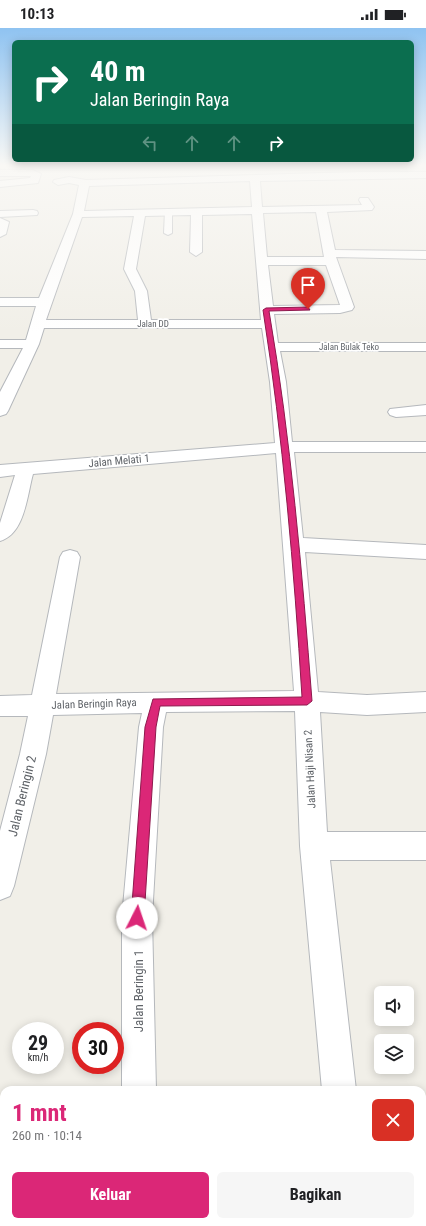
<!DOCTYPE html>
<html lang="id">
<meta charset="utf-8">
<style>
body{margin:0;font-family:"Roboto Condensed",sans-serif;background:#f6f6f6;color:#202124;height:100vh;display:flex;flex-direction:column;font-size:15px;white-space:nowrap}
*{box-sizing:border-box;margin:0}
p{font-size:13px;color:#757577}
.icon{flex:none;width:22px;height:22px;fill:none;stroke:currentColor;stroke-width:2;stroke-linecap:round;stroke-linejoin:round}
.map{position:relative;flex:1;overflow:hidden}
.side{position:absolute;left:0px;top:1058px;width:426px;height:140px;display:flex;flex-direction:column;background:#fff;border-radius:12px 12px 0 0;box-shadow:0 2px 10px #0003}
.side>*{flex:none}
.guide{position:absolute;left:12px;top:12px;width:402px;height:122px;border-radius:6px;box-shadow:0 2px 10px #0003;background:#0b6e4f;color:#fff;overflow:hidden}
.tools{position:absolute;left:374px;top:958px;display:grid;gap:8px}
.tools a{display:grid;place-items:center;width:40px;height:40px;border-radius:6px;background:#fff;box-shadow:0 2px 10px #0003;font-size:20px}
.speed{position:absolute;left:12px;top:994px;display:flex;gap:8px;font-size:20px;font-weight:700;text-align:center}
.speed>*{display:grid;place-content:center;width:52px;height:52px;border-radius:50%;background:#fff;box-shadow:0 2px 10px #0003;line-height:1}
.speed small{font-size:10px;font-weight:400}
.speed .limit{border:6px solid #d22;background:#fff;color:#111}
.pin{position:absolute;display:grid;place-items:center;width:34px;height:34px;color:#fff;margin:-41px -17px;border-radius:50% 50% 50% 0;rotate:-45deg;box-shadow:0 0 4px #0007}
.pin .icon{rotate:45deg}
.me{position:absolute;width:44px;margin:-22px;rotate:4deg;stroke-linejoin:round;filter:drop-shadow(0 0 3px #0008)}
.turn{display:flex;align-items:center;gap:14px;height:84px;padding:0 12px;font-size:18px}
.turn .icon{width:52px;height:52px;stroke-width:2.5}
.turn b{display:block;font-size:28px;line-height:34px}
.lanes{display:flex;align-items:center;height:38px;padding:0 12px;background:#0003;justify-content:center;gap:20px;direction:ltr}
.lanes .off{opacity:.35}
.round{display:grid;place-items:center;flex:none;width:42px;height:42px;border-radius:6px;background:#f6f6f6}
.head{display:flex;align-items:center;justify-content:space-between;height:68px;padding:0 12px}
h1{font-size:24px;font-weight:700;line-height:30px;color:#db2777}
.cta{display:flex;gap:8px;margin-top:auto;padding:8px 12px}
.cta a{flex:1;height:46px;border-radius:6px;background:#db2777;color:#fff;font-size:16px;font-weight:700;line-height:46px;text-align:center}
.cta a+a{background:#f6f6f6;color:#202124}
.status{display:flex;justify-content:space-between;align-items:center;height:28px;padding:0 20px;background:#fff;direction:ltr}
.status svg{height:11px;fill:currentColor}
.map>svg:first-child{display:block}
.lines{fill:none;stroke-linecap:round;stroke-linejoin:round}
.lane-casing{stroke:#b5b8bc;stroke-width:2}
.street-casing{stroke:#b5b8bc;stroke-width:2}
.lane{fill:#fff;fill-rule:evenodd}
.street{fill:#fff;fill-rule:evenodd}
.route{fill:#db2777;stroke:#8e194d}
.labels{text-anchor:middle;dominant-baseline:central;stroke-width:3.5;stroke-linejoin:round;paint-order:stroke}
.far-street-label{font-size:9px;fill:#5f6368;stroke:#fff}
.street-label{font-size:11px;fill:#5f6368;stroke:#fff}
.near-street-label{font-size:13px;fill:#5f6368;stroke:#fff}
</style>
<div class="status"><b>10:13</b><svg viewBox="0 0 49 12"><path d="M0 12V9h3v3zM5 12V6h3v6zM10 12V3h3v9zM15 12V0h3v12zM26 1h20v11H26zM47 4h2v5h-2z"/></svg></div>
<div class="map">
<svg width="426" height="1198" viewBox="0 0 426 1198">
<rect width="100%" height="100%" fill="#f1efe8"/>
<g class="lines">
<!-- lane casing -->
<g class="lane-casing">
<polygon id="lane" points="165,182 172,184 172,205 168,207 164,205"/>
</g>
<!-- street casing -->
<g class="street-casing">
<g id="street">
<polygon points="0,142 33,142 41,146 38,155 0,159 0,153 30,150 31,148 0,148"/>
<path d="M 360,144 L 426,144 L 426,150 L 260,153 L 262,179 L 362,177 L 359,172 L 360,170 L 368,170 L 374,179 L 372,182 L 327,184 L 335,222 L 426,223 L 426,231 L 336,229 L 354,279 L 352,282 L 340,285 L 274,286 L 278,315 L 426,315 L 426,323 L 280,323 L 286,354 L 292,414 L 426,414 L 426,424 L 294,424 L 303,510 L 426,517 L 426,531 L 305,524 L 318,664 L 367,667 L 426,664 L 426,684 L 367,687 L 320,684 L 327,804 L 426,804 L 426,832 L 330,832 L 356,1062 L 322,1062 L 300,818 L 295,683 L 166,684 L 163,699 L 152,890 L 156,1062 L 122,1062 L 122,890 L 139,699 L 142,685 L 53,687 L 46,726 L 14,858 L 10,868 L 0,872 L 0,803 L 20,726 L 28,688 L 0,688 L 0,668 L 32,667 L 60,529 L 63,524 L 70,522 L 77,524 L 80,529 L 56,666 L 294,663 L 276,425 L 33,446 C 27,467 25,506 0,513 L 0,495 L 15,447 L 0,449 L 0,437 L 275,415 L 270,354 L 262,300 L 44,300 L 39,316 L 8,383 L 6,386 L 0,388 L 0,364 L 23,320 L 0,320 L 0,312 L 26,312 L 36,278 L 0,278 L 0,270 L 39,270 L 73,186 L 79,157 L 69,155 L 58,157 L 53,154 L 54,152 L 69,149 L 86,152 ZM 250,153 L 252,179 L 84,183 L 89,158 ZM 316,184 L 324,229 L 267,229 L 263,185 ZM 252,186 L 261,292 L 151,292 L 147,263 L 136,241 L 145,188 L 191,187 L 190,224 L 196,228 L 202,224 L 202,187 ZM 134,188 L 124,241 L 135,263 L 138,292 L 46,292 L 82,189 ZM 268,237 L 326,237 L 340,277 L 273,278 Z"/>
<polygon points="33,182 37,183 38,185 37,187 0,189 0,183"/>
<polygon points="0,190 9,194 6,206 0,209"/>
<polygon points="426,377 426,387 396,389 390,387 388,384 390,381"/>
<polygon points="4,1148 4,1186 0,1187 0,1149"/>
<polygon points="422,1161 426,1161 426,1198 420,1198 410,1194 422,1194"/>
<rect x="205" y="1194" width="38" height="4"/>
</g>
</g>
<!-- lane -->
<use href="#lane" class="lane"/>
<!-- street -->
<use href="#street" class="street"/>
</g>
<!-- sky -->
<linearGradient id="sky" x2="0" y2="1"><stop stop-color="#8fc3f1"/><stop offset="0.45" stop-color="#f9f8f5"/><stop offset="1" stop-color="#f9f8f5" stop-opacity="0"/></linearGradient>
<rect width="426" height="305" fill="url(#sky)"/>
<!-- route -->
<path class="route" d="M 308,279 L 310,282 L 269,283 C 291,412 302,543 312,673 L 307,677 L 160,678 L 156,699 L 144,890 L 142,894 L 137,896 L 133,894 L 131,890 L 145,699 L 153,671 L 302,669 C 294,540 283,410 263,282 L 266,280 Z"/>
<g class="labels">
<!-- far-street labels -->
<g class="far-street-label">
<text x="153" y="296">Jalan DD</text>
<text x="349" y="319">Jalan Bulak Teko</text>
</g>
<!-- street labels -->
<g class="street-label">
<text transform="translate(119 433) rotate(-5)">Jalan Melati 1</text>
<text transform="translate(94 676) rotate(-2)">Jalan Beringin Raya</text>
<text transform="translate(310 741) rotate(-93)">Jalan Haji Nisan 2</text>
</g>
<!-- near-street labels -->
<g class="near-street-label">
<text transform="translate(22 768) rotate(-76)">Jalan Beringin 2</text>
<text transform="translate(138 963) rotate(-90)">Jalan Beringin 1</text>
</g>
</g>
</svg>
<div class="tools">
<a><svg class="icon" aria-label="sound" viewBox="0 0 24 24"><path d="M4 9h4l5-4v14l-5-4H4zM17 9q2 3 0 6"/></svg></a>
<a><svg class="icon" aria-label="layers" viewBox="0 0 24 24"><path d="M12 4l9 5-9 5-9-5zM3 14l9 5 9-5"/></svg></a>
</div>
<div class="speed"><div>29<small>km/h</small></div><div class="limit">30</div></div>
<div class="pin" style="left:308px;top:281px;background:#d93025"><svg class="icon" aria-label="arrive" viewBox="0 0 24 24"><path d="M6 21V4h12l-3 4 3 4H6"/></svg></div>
<svg class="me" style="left:137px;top:890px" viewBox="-20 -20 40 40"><circle r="19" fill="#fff"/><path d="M0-13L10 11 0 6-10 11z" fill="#db2777"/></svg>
<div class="guide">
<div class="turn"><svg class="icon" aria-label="right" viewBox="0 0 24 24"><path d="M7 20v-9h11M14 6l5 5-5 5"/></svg><div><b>40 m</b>Jalan Beringin Raya</div></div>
<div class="lanes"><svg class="icon off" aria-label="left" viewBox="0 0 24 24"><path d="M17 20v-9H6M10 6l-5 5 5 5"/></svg><svg class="icon off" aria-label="ahead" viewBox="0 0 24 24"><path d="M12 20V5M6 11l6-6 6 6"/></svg><svg class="icon off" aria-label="ahead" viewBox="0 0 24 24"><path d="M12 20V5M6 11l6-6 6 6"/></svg><svg class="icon" aria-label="right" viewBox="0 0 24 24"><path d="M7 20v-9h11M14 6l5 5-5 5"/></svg></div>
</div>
<section class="side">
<div class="head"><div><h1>1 mnt</h1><p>260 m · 10:14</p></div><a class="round" style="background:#d93025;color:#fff"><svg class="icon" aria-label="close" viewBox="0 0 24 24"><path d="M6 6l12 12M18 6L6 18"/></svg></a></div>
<div class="cta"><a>Keluar</a><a>Bagikan</a></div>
</section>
</div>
